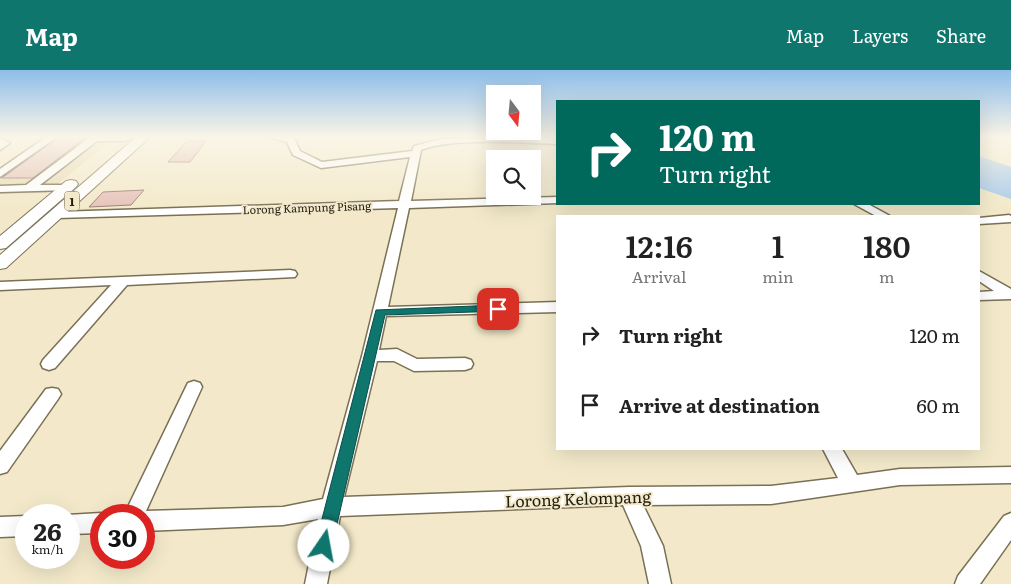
<!DOCTYPE html>
<style>
body{margin:0;font-family:Literata,serif;background:#f2f2f2;color:#222;height:100vh;display:flex;flex-direction:column;font-size:19px;white-space:nowrap}
*{box-sizing:border-box;margin:0}
p{font-size:16px;color:#767676}
.icon{flex:none;width:28px;height:28px;fill:none;stroke:currentColor;stroke-width:2;stroke-linecap:round;stroke-linejoin:round}
.map{position:relative;flex:1;overflow:hidden}
.side{position:absolute;left:556px;top:145px;width:424px;height:235px;display:flex;flex-direction:column;background:#fff;border-radius:0px;box-shadow:0 5px 20px #0002}
.side>*{flex:none}
.guide{position:absolute;left:556px;top:30px;width:424px;height:105px;border-radius:0px;box-shadow:0 5px 20px #0002;background:#00695c;color:#fff;overflow:hidden}
.needle{width:32px;rotate:164deg}
.fabs{position:absolute;left:486px;top:15px;display:grid;gap:10px}
.fabs a{display:grid;place-items:center;width:55px;height:55px;border-radius:0px;background:#fff;box-shadow:0 5px 20px #0002;font-size:25px}
.speed{position:absolute;left:15px;top:434px;display:flex;gap:10px;font-size:25px;font-weight:700;text-align:center}
.speed>*{display:grid;place-content:center;width:65px;height:65px;border-radius:50%;background:#fff;box-shadow:0 5px 20px #0002;line-height:1}
.speed small{font-size:12px;font-weight:400}
.speed .limit{border:8px solid #d22;background:#fff;color:#111}
.pin{position:absolute;display:grid;place-items:center;width:42px;height:42px;color:#fff;margin:-21px;border-radius:10px;box-shadow:0 2px 8px #0006}
.me{position:absolute;width:55px;margin:-28px;rotate:12deg;stroke-linejoin:round;filter:drop-shadow(0 0 4px #0008)}
.turn{display:flex;align-items:center;gap:18px;height:105px;padding:0 20px;font-size:22px}
.turn .icon{width:65px;height:65px;stroke-width:2.5}
.turn b{display:block;font-size:35px;line-height:42px}
.eta{display:flex;justify-content:space-evenly;align-items:center;height:85px;text-align:center}
.eta b{font-size:30px;font-weight:600;line-height:35px}
ul{padding:0;list-style:none}
li{display:flex;align-items:center;gap:15px;height:70px;padding:0 20px}
li div{flex:1}
li b{display:block;font-size:19px}
li em{font-style:normal}
header{display:flex;align-items:center;gap:30px;box-sizing:border-box;height:70px;padding:0 25px;background:#0f766e;color:#fff}
header strong{font-size:24px}
nav{display:flex;gap:28px;margin-inline-start:auto;font-size:18px}
.map>svg:first-child{display:block}
.built{fill:#e9dcb7}
.water{fill:#a8caeb}
.building{fill:#e6c3bb;stroke:#9d7d75}
.lines{fill:none;stroke-linecap:round;stroke-linejoin:round}
.minor-casing{stroke:#797055;stroke-width:3}
.major-casing{stroke:#797055;stroke-width:2}
.minor{fill:#fff;fill-rule:evenodd}
.major{fill:#fff;fill-rule:evenodd}
.route{fill:#0f766e;stroke:#0a4d48}
.labels{text-anchor:middle;dominant-baseline:central;stroke-width:4;stroke-linejoin:round;paint-order:stroke}
.far-street-label{font-size:11px;fill:#201d11;stroke:#f3e9ca}
.shield{fill:#f3e9ca;stroke:#5f5a48;stroke-width:1}
.shield-label{font-size:12px;font-weight:bold;fill:#201d11}
.near-street-label{font-size:16px;fill:#201d11;stroke:#f3e9ca}
</style>
<header>
<strong>Map</strong>
<nav><a>Map</a><a>Layers</a><a>Share</a></nav>
</header>
<div class="map">
<svg width="1011" height="514" viewBox="0 0 1011 514">
<rect width="100%" height="100%" fill="#f3e9ca"/>
<!-- built -->
<polygon class="built" points="49,67 116,67 46,123 0,124 0,101"/>
<!-- water -->
<polygon class="water" points="979,86 1011,97 1011,129 979,118"/>
<!-- building -->
<g class="building">
<polygon points="59,67 86,67 33,108 2,108"/>
<polygon points="187,71 206,71 190,92 168,92"/>
<polygon points="144,120 131,135 89,137 103,122"/>
</g>
<g class="lines">
<!-- minor casing -->
<g class="minor-casing">
<g id="minor">
<polygon points="46,67 57,67 0,107 0,99"/>
<polygon points="90,67 131,68 126,71 97,71 40,115 67,115 72,118 71,120 0,122 0,116 26,115"/>
<path d="M 268,67 L 294,68 L 300,81 L 322,92 L 412,81 L 414,76 L 441,69 L 558,68 L 558,74 C 522,73 453,67 421,80 L 411,131 L 558,127 L 558,133 L 409,138 L 388,237 L 558,232 L 558,242 L 386,246 L 379,280 L 397,279 L 417,289 L 465,288 L 471,290 L 473,294 L 471,298 L 465,300 L 414,301 L 394,291 L 377,291 L 344,427 L 629,417 L 771,416 L 838,408 L 823,379 L 842,379 L 857,405 L 900,399 L 1011,397 L 1011,413 L 900,415 L 771,434 L 643,435 L 663,476 L 671,514 L 649,514 L 641,476 L 623,435 L 340,446 L 327,514 L 305,514 L 318,449 L 283,455 L 144,461 L 144,445 L 124,445 L 186,317 L 188,313 L 194,311 L 200,313 L 202,317 L 146,441 L 283,437 L 323,429 L 362,286 L 398,138 L 57,148 L 51,145 L 57,142 L 399,131 L 410,87 L 321,98 L 293,85 L 287,72 Z"/>
<polygon points="0,68 10,73 0,80"/>
<polygon points="854,134 868,134 890,146 876,146"/>
<polygon points="1009,145 1011,146 1011,152 979,154 979,148"/>
<polygon points="290,200 295,201 297,204 295,207 127,215 55,298 49,300 43,298 41,294 43,290 111,215 0,220 0,212"/>
<polygon points="979,201 1011,219 1011,229 979,230 979,222 994,221 979,211"/>
<polygon points="52,318 58,319 61,324 58,329 7,402 0,404 0,381 46,319"/>
<polygon points="101,443 105,445 101,445 101,463 69,464 69,445 67,445"/>
<polygon points="1011,443 1011,470 980,514 955,514 958,506 1004,446"/>
<polygon points="26,446 26,466 0,467 0,447"/>
</g>
</g>
<!-- major casing -->
<g class="major-casing">
<g id="major">
<polygon points="136,67 150,67 6,198 0,199 0,185"/>
<polygon points="71,110 76,111 78,114 76,117 6,178 0,179 0,166 66,111"/>
</g>
</g>
<!-- minor -->
<use href="#minor" class="minor"/>
<!-- major -->
<use href="#major" class="major"/>
</g>
<!-- sky -->
<linearGradient id="sky" x2="0" y2="1"><stop stop-color="#8ebde9"/><stop offset="0.48" stop-color="#faf5e7"/><stop offset="1" stop-color="#faf5e7" stop-opacity="0"/></linearGradient>
<rect width="1011" height="139" fill="url(#sky)"/>
<!-- route -->
<polygon class="route" points="498,235 504,239 502,241 385,245 332,476 329,481 324,483 318,481 315,476 376,240"/>
<g class="labels">
<!-- far-street labels -->
<g class="far-street-label">
<text transform="translate(307 137) rotate(-2)">Lorong Kampung Pisang</text>
</g>
<!-- shield labels -->
<rect class="shield" x="64.5" y="121.5" width="15" height="19" rx="4"/>
<g class="shield-label">
<text x="72" y="131">1</text>
</g>
<!-- near-street labels -->
<g class="near-street-label">
<text transform="translate(578 428) rotate(-2)">Lorong Kelompang</text>
</g>
</g>
</svg>
<div class="fabs">
<a><svg class="needle" viewBox="-14 -14 28 28"><path d="M0-13l5 13h-10z" fill="#e53935"/><path d="M0 13l5-13h-10z" fill="#767676"/></svg></a>
<a><svg class="icon" aria-label="search" viewBox="0 0 24 24"><circle cx="10" cy="10" r="6"/><path d="M15 15l6 6"/></svg></a>
</div>
<div class="speed"><div>26<small>km/h</small></div><div class="limit">30</div></div>
<div class="pin" style="left:498px;top:239px;background:#d93025"><svg class="icon" aria-label="arrive" viewBox="0 0 24 24"><path d="M6 21V4h12l-3 4 3 4H6"/></svg></div>
<svg class="me" style="left:324px;top:476px" viewBox="-20 -20 40 40"><circle r="19" fill="#fff"/><path d="M0-13L10 11 0 6-10 11z" fill="#0f766e"/></svg>
<div class="guide">
<div class="turn"><svg class="icon" aria-label="right" viewBox="0 0 24 24"><path d="M7 20v-9h11M14 6l5 5-5 5"/></svg><div><b>120 m</b>Turn right</div></div>
</div>
<section class="side">
<div class="eta">
<div><b>12:16</b><p>Arrival</p></div>
<div><b>1</b><p>min</p></div>
<div><b>180</b><p>m</p></div>
</div>
<ul>
<li><svg class="icon" aria-label="right" viewBox="0 0 24 24"><path d="M7 20v-9h11M14 6l5 5-5 5"/></svg><div><b>Turn right</b></div><em>120 m</em></li>
<li><svg class="icon" aria-label="arrive" viewBox="0 0 24 24"><path d="M6 21V4h12l-3 4 3 4H6"/></svg><div><b>Arrive at destination</b></div><em>60 m</em></li>
</ul>
</section>
</div>
